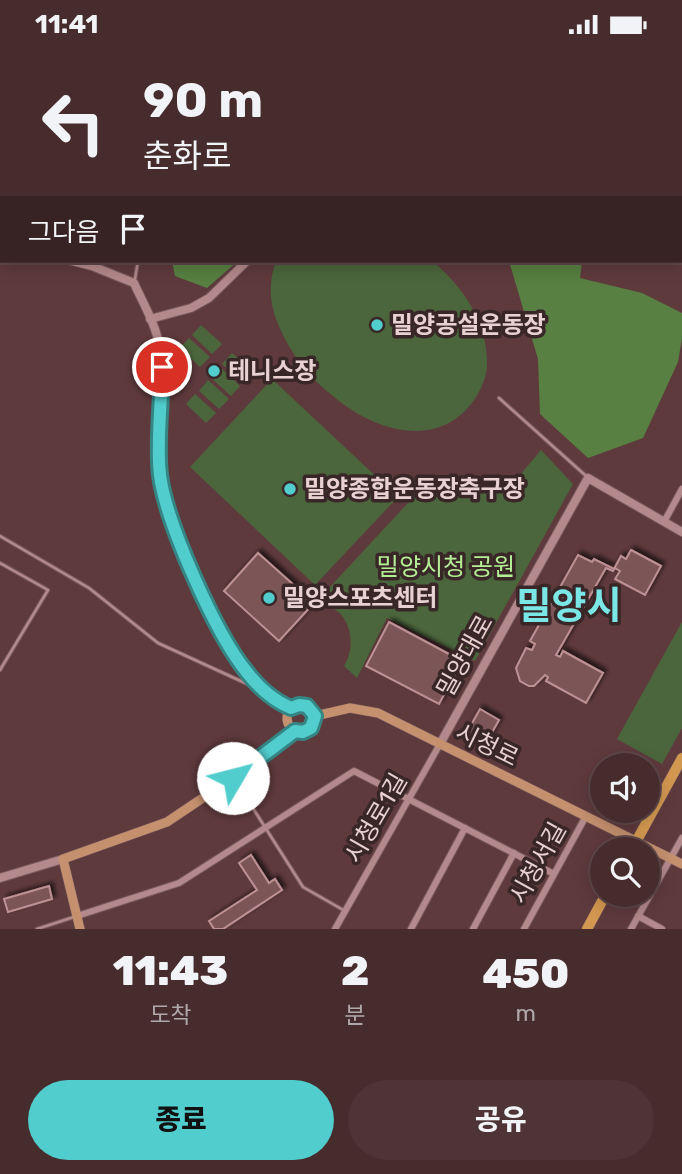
<!DOCTYPE html>
<html lang="ko">
<meta charset="utf-8">
<style>
body{margin:0;font-family:Rubik,"Noto Sans KR",sans-serif;background:#4e3436;color:#f1f3f6;height:100vh;display:flex;flex-direction:column;font-size:26px;white-space:nowrap}
*{box-sizing:border-box;margin:0}
p{font-size:23px;color:#b0a7aa}
.icon{flex:none;width:38px;height:38px;fill:none;stroke:currentColor;stroke-width:2;stroke-linecap:round;stroke-linejoin:round}
.map{position:relative;height:880px;overflow:hidden}
.panel{display:flex;flex-direction:column;background:#472c2e;flex:1}
.panel>*{flex:none}
.guide{position:absolute;left:0px;top:0px;width:682px;height:214px;box-shadow:0 4px 18px #0003,0 0 0 2px #5f484a;background:#472c2e;color:#f1f3f6;overflow:hidden}
.fabs{position:absolute;left:590px;top:704px;display:grid;gap:14px}
.fabs a{display:grid;place-items:center;width:70px;height:70px;border-radius:50%;background:#472c2e;box-shadow:0 4px 18px #0003,0 0 0 2px #5f484a;font-size:35px}
.pin{position:absolute;display:grid;place-items:center;width:60px;height:60px;color:#fff;margin:-30px;border:4px solid #fff;border-radius:50%;box-shadow:0 2px 7px #0007}
.me{position:absolute;width:77px;margin:-38px;rotate:53deg;stroke-linejoin:round;filter:drop-shadow(0 0 5px #0008)}
.turn{display:flex;align-items:center;gap:24px;height:147px;padding:0 28px;font-size:32px}
.turn .icon{width:91px;height:91px;stroke-width:2.5}
.turn b{display:block;font-size:49px;line-height:60px}
.then{display:flex;align-items:center;height:66px;padding:0 28px;background:#0003;gap:14px;font-size:26px}
.eta{display:flex;justify-content:space-evenly;align-items:center;height:119px;text-align:center}
.eta b{font-size:42px;font-weight:800;line-height:49px}
.action{display:flex;gap:14px;margin-top:auto;padding:14px 28px}
.action a{flex:1;height:80px;border-radius:42px;background:#52cdcd;color:#111;font-size:28px;font-weight:800;line-height:80px;text-align:center}
.action a+a{background:#4e3436;color:#f1f3f6}
.status{display:flex;justify-content:space-between;align-items:center;height:49px;padding:0 35px;background:#472c2e;direction:ltr}
.status svg{height:19px;fill:currentColor}
.map>svg:first-child{display:block}
.green{fill:#4b663c}
.forest{fill:#588042}
.building{fill:#7c5557;stroke:#be9294;stroke-width:2;filter:url(#shadow)}
.lines{fill:none;stroke-linecap:round;stroke-linejoin:round}
.service-casing{stroke:#78595c;stroke-width:4.5}
.minor-casing{stroke:#78595c;stroke-width:8}
.tertiary-casing{stroke:#78595c;stroke-width:10}
.secondary-casing{stroke:#78595c;stroke-width:10}
.primary-casing{stroke:#78595c;stroke-width:11}
.service{stroke:#b4898b;stroke-width:2.5}
.minor{stroke:#b4898b;stroke-width:6}
.tertiary{stroke:#b4898b;stroke-width:8}
.secondary{stroke:#c4906e;stroke-width:9}
.primary{stroke:#d39850;stroke-width:10}
.route-casing{stroke:#358585;stroke-width:18}
.route{stroke:#52cdcd;stroke-width:12}
.poi-dot{fill:#52cdcd;stroke:#392728;stroke-width:2.5}
.labels{text-anchor:middle;dominant-baseline:central;stroke-width:7;stroke-linejoin:round;paint-order:stroke}
.poi-label{font-size:24px;font-weight:bold;fill:#e9d1d2;stroke:#392728;text-anchor:start}
.park-label{font-size:24px;fill:#b4ee95;stroke:#392728}
.street-label{font-size:24px;fill:#e9d1d2;stroke:#392728}
.town-label{font-size:38px;font-weight:bold;fill:#7ae6e6;stroke:#392728}
</style>
<div class="status"><b>11:41</b><svg viewBox="0 0 49 12"><path d="M0 12V9h3v3zM5 12V6h3v6zM10 12V3h3v9zM15 12V0h3v12zM26 1h20v11H26zM47 4h2v5h-2z"/></svg></div>
<div class="map">
<svg width="682" height="880" viewBox="0 0 682 880">
<defs>
<filter id="shadow"><feDropShadow dx="3.5" dy="-3.5" stdDeviation="2" flood-color="#0009"/></filter>
</defs>
<rect width="100%" height="100%" fill="#5f3a3d"/>
<!-- green -->
<g class="green">
<path d="M 276,212 L 432,212 C 464,238 488,275 487,316 C 487,329 479,345 471,355 C 437,398 381,383 343,355 C 322,339 305,324 292,302 C 274,272 264,246 276,212 Z"/>
<polygon points="201,276 222,295 212,305 192,286"/>
<polygon points="189,289 210,308 200,318 180,299"/>
<polygon points="232,304 253,323 243,333 222,315"/>
<polygon points="219,317 240,337 231,347 210,328"/>
<polygon points="272,330 398,448 315,536 190,418"/>
<polygon points="208,331 229,350 219,360 199,342"/>
<polygon points="195,345 216,364 206,374 186,355"/>
<path d="M 541,401 L 573,435 L 475,612 L 387,569 L 357,629 L 344,617 C 356,598 352,568 331,558 L 329,539 L 433,427 L 444,439 L 510,438 Z"/>
<polygon points="682,573 682,679 662,715 617,690"/>
</g>
<!-- forest -->
<g class="forest">
<polygon points="133,0 309,0 309,2 132,2"/>
<polygon points="506,0 682,0 682,143 681,2 505,2"/>
<polygon points="172,212 238,212 207,239 175,227"/>
<polygon points="509,212 582,212 580,229 642,244 682,264 682,289 678,313 643,389 588,409 540,365 538,310"/>
</g>
<!-- building -->
<g class="building">
<polygon points="631,501 661,517 645,546 615,530 620,522 615,519 613,522 606,519 556,606 560,608 563,602 603,624 586,654 546,632 548,628 545,626 534,637 529,637 520,632 516,619 526,599 532,601 535,595 530,592 578,506 592,513 594,510 614,520 621,507 626,510"/>
<polygon points="258,504 314,554 279,592 224,542"/>
<polygon points="389,573 462,612 439,655 366,617"/>
<polygon points="480,660 499,671 485,696 466,685"/>
<polygon points="251,806 269,834 275,830 282,841 223,880 214,880 209,872 257,841 239,814"/>
<polygon points="49,837 52,850 8,863 4,850"/>
</g>
<g class="lines">
<!-- service casing -->
<g class="service-casing">
<g id="service">
<polyline points="11,0 12,2"/>
<polyline points="104,2 105,0"/>
<polyline points="0,20 2,19"/>
<polyline points="0,87 2,86"/>
<polyline points="135,230 138,212"/>
<polyline points="499,349 585,426"/>
<polyline points="0,487 89,539 158,594 256,639"/>
<polyline points="0,514 48,541 0,621"/>
<polyline points="235,731 303,838 345,862"/>
<polyline points="37,880 74,868"/>
</g>
</g>
<!-- minor casing -->
<g class="minor-casing">
<g id="minor">
<polyline points="664,473 682,440"/>
<polyline points="77,867 179,834 354,722 554,825"/>
<polyline points="638,867 662,880"/>
<polyline points="335,880 440,695"/>
<polyline points="411,880 465,779"/>
<polyline points="473,880 514,804"/>
<polyline points="524,880 586,767"/>
<polyline points="631,880 682,789"/>
</g>
</g>
<!-- tertiary casing -->
<g class="tertiary-casing">
<g id="tertiary">
<polyline points="380,2 382,0"/>
<polyline points="0,200 2,200"/>
<path d="M 72,212 L 92,217 L 134,234 C 143,254 156,276 160,299 C 168,341 154,385 160,427 C 167,480 225,607 264,643 C 272,650 281,655 291,659"/>
<polyline points="150,270 191,259 209,249 247,212"/>
<polyline points="440,695 588,429 682,483"/>
<polyline points="0,829 63,810"/>
</g>
</g>
<!-- secondary casing -->
<g class="secondary-casing">
<g id="secondary">
<circle cx="301" cy="669" r="14"/>
<polyline points="315,667 350,659 378,664 682,815"/>
<polyline points="80,880 63,810 167,773 234,728 294,682"/>
</g>
</g>
<!-- primary casing -->
<g class="primary-casing">
<g id="primary">
<polyline points="632,800 682,709"/>
<polyline points="587,880 606,845"/>
</g>
</g>
<!-- service -->
<use href="#service" class="service"/>
<!-- minor -->
<use href="#minor" class="minor"/>
<!-- tertiary -->
<use href="#tertiary" class="tertiary"/>
<!-- secondary -->
<use href="#secondary" class="secondary"/>
<!-- primary -->
<use href="#primary" class="primary"/>
</g>
<g class="lines">
<!-- route casing -->
<g class="route-casing">
<path id="route" d="M 162,318 C 162,353 156,392 160,426 C 166,474 216,585 246,622 C 259,639 272,651 291,659 L 299,656 L 307,657 L 315,667 L 311,679 L 303,683 L 295,682 L 233,729"/>
</g>
<!-- route -->
<use href="#route" class="route"/>
</g>
<!-- markers -->
<g class="poi-dot">
<circle cx="377" cy="276" r="7"/>
<circle cx="214" cy="322" r="7"/>
<circle cx="290" cy="440" r="7"/>
<circle cx="269" cy="549" r="7"/>
</g>
<g class="labels">
<!-- poi labels -->
<g class="poi-label">
<text x="391" y="276">밀양공설운동장</text>
<text x="228" y="322">테니스장</text>
<text x="304" y="440">밀양종합운동장축구장</text>
<text x="283" y="549">밀양스포츠센터</text>
</g>
<!-- park labels -->
<g class="park-label">
<text x="446" y="518">밀양시청 공원</text>
</g>
<!-- street labels -->
<g class="street-label">
<text transform="translate(465 607) rotate(-61)">밀양대로</text>
<text transform="translate(487 696) rotate(26)">시청로</text>
<text transform="translate(376 769) rotate(-60)">시청로1길</text>
<text transform="translate(538 814) rotate(-61)">시청서길</text>
</g>
<!-- town labels -->
<g class="town-label">
<text x="569" y="557">밀양시</text>
</g>
</g>
</svg>
<div class="fabs">
<a><svg class="icon" aria-label="sound" viewBox="0 0 24 24"><path d="M4 9h4l5-4v14l-5-4H4zM17 9q2 3 0 6"/></svg></a>
<a><svg class="icon" aria-label="search" viewBox="0 0 24 24"><circle cx="10" cy="10" r="6"/><path d="M15 15l6 6"/></svg></a>
</div>
<div class="pin" style="left:162px;top:318px;background:#d93025"><svg class="icon" aria-label="arrive" viewBox="0 0 24 24"><path d="M6 21V4h12l-3 4 3 4H6"/></svg></div>
<svg class="me" style="left:233px;top:729px" viewBox="-20 -20 40 40"><circle r="19" fill="#fff"/><path d="M0-13L10 11 0 6-10 11z" fill="#52cdcd"/></svg>
<div class="guide">
<div class="turn"><svg class="icon" aria-label="left" viewBox="0 0 24 24"><path d="M17 20v-9H6M10 6l-5 5 5 5"/></svg><div><b>90 m</b>춘화로</div></div>
<div class="then">그다음<svg class="icon" aria-label="arrive" viewBox="0 0 24 24"><path d="M6 21V4h12l-3 4 3 4H6"/></svg></div>
</div>
</div>
<section class="panel">
<div class="eta">
<div><b>11:43</b><p>도착</p></div>
<div><b>2</b><p>분</p></div>
<div><b>450</b><p>m</p></div>
</div>
<div class="action"><a>종료</a><a>공유</a></div>
</section>
